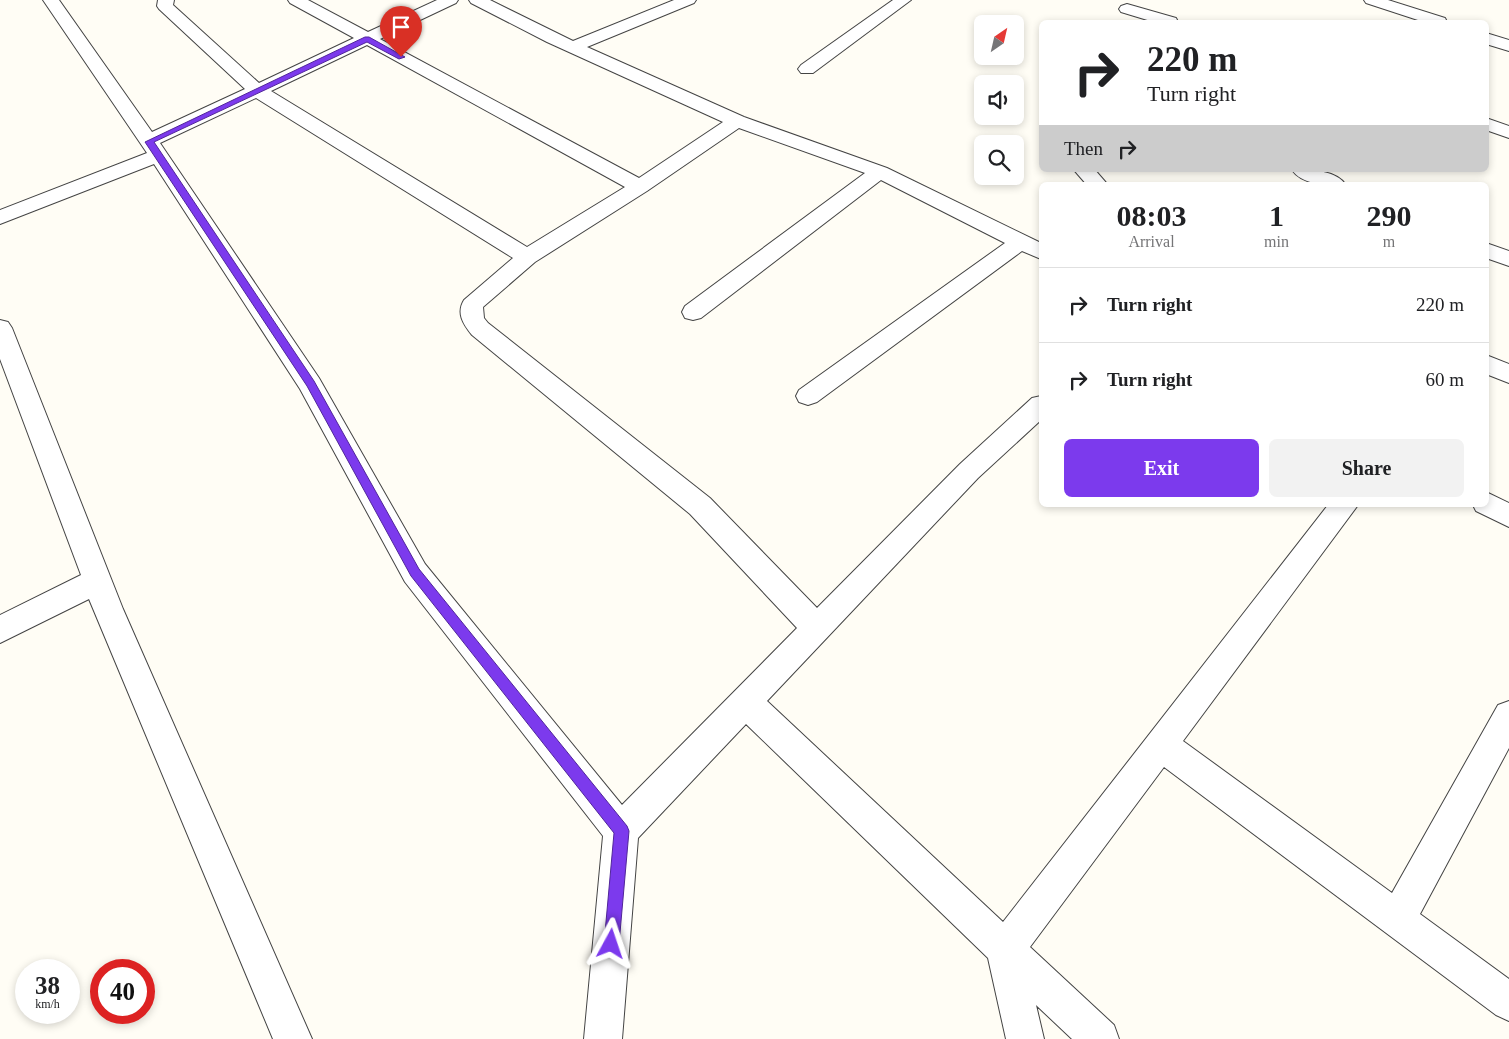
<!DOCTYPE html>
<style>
body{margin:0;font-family:Georgia,serif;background:#f2f2f2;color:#202124;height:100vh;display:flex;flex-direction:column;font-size:19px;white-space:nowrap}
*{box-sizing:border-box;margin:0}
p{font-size:16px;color:#757577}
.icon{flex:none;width:28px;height:28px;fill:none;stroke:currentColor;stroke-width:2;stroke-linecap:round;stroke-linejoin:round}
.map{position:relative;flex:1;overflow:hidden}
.sheet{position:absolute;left:1039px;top:182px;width:450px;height:325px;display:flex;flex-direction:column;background:#fff;border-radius:8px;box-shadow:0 2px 8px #0003}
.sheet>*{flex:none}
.top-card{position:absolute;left:1039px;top:20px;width:450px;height:152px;border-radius:8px;box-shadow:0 2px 8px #0003;background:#fff;color:#202124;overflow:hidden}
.needle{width:32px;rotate:34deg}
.fabs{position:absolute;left:974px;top:15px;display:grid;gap:10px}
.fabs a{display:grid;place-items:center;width:50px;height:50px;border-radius:8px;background:#fff;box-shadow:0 2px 8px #0003;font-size:25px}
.speed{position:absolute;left:15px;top:959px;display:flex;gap:10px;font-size:25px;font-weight:700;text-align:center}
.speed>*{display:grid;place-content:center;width:65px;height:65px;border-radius:50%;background:#fff;box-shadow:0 2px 8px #0003;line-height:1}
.speed small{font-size:12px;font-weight:400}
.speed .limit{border:8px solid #d22;background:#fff;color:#111}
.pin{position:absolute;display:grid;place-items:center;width:42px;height:42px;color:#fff;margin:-51px -21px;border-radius:50% 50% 50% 0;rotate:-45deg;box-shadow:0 0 5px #0007}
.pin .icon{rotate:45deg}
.me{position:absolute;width:55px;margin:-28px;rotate:5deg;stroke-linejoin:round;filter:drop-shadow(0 0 4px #0008)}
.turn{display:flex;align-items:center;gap:18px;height:105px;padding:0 25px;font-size:22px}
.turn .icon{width:65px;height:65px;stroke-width:2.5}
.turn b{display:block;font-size:35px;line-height:42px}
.then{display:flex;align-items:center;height:48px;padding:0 25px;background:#0003;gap:10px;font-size:19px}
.eta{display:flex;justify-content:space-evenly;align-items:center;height:85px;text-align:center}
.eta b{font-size:30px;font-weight:700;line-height:35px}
.action{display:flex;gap:10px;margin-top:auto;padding:10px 25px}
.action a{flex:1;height:58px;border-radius:8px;background:#7c3aed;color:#fff;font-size:20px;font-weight:700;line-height:58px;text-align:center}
.action a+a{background:#f2f2f2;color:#202124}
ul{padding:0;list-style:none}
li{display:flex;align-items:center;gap:15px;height:75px;padding:0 25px;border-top:1px solid #e0e0e0}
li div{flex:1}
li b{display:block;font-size:19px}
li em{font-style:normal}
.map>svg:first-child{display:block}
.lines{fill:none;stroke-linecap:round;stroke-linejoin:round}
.minor-casing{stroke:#444;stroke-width:2}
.minor{fill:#fff;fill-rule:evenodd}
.route{fill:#7c3aed;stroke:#51269a}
</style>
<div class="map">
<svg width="1509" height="1039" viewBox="0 0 1509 1039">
<rect width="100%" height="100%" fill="#fffdf5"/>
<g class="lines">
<!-- minor casing -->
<g class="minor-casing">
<g id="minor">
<path d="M 43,0 L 59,0 L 152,132 L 245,89 L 159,9 L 157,6 L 158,0 L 174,0 L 173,5 L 259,83 L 354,38 L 290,3 L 288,0 L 308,0 L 368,32 L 437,0 L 458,0 L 456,3 L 380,39 L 639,178 L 723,122 L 547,42 L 471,3 L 469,0 L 490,0 L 573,41 L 674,0 L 696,0 L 694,3 L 587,47 L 744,117 L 887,168 L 1041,243 L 1041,259 L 1022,251 L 817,402 L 808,405 L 799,402 L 796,396 L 799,390 L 1005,243 L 881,180 L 701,318 L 693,320 L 685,318 L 682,312 L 685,306 L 865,173 L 739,128 L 647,191 L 535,262 L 483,307 L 484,318 L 488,323 L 710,498 L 817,608 L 960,464 L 1032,398 L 1041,396 L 1041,420 L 978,478 L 767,701 L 1003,922 L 1328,505 L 1358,505 L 1183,741 L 1392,893 L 1498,705 L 1509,701 L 1509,748 L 1420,914 L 1509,979 L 1509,1021 L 1496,1015 L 1164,767 L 1030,947 L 1114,1025 L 1119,1039 L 1072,1039 L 1036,1005 L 1044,1039 L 1006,1039 L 988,958 L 746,724 L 638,838 L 622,1039 L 584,1039 L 603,836 L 405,582 L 300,389 L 154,164 L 0,224 L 0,210 L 147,153 ZM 367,45 L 625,187 L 527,247 L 271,91 ZM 256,98 L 513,258 L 464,300 C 456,313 463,324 472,335 L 690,514 L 797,628 L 622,805 L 425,564 L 319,378 L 160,143 Z"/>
<polygon points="893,0 911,0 813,73 801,73 798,69 801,65"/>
<polygon points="1364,0 1388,0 1445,18 1447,22 1424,22 1366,3"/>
<polygon points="1127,4 1176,18 1178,22 1154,22 1121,12 1119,9 1121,6"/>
<polygon points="1486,33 1509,40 1509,51 1486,44"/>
<polygon points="1486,118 1509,126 1509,138 1486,130"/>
<polygon points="1074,170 1095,170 1108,185 1087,185"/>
<path d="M 1292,170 C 1309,170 1335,169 1346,185 C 1329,185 1303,186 1292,170 Z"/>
<polygon points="1486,243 1509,251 1509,266 1486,258"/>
<polygon points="0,320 8,322 12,328 123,609 312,1039 273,1039 89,599 0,643 0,615 81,575 0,359"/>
<polygon points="1486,355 1509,364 1509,383 1486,374"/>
<polygon points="1486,492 1509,503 1509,527 1476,511 1473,505 1486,505"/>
</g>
</g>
<!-- minor -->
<use href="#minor" class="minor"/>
</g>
<!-- route -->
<polygon class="route" points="365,37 369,37 405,57 399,59 367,42 154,142 314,381 419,569 627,826 629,831 619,944 617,950 611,952 606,950 604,944 614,833 411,576 307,386 145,142"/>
</svg>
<div class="fabs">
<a><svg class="needle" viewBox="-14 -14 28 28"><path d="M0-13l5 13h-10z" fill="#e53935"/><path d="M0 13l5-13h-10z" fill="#757577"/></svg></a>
<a><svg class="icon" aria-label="sound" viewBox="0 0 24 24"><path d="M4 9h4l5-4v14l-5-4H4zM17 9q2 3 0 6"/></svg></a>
<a><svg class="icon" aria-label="search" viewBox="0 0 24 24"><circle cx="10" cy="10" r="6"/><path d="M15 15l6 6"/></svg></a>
</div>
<div class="speed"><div>38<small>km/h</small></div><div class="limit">40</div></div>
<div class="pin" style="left:401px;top:57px;background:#d93025"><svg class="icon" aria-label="arrive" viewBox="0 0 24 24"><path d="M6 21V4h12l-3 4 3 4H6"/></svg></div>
<svg class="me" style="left:611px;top:944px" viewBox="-20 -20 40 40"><path d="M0-17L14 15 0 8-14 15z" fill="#7c3aed" stroke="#fff" stroke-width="4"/></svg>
<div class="top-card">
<div class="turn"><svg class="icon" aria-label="right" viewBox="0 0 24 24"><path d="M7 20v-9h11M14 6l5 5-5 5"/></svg><div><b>220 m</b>Turn right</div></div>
<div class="then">Then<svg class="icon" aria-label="right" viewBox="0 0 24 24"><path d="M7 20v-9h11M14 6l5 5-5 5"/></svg></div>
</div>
<section class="sheet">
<div class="eta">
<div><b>08:03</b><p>Arrival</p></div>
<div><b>1</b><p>min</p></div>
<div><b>290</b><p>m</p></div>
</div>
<ul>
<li><svg class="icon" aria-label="right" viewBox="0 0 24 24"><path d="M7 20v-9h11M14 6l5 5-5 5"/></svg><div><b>Turn right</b></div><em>220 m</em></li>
<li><svg class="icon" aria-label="right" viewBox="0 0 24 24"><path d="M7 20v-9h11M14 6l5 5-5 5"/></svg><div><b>Turn right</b></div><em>60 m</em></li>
</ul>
<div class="action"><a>Exit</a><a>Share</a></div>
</section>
</div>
